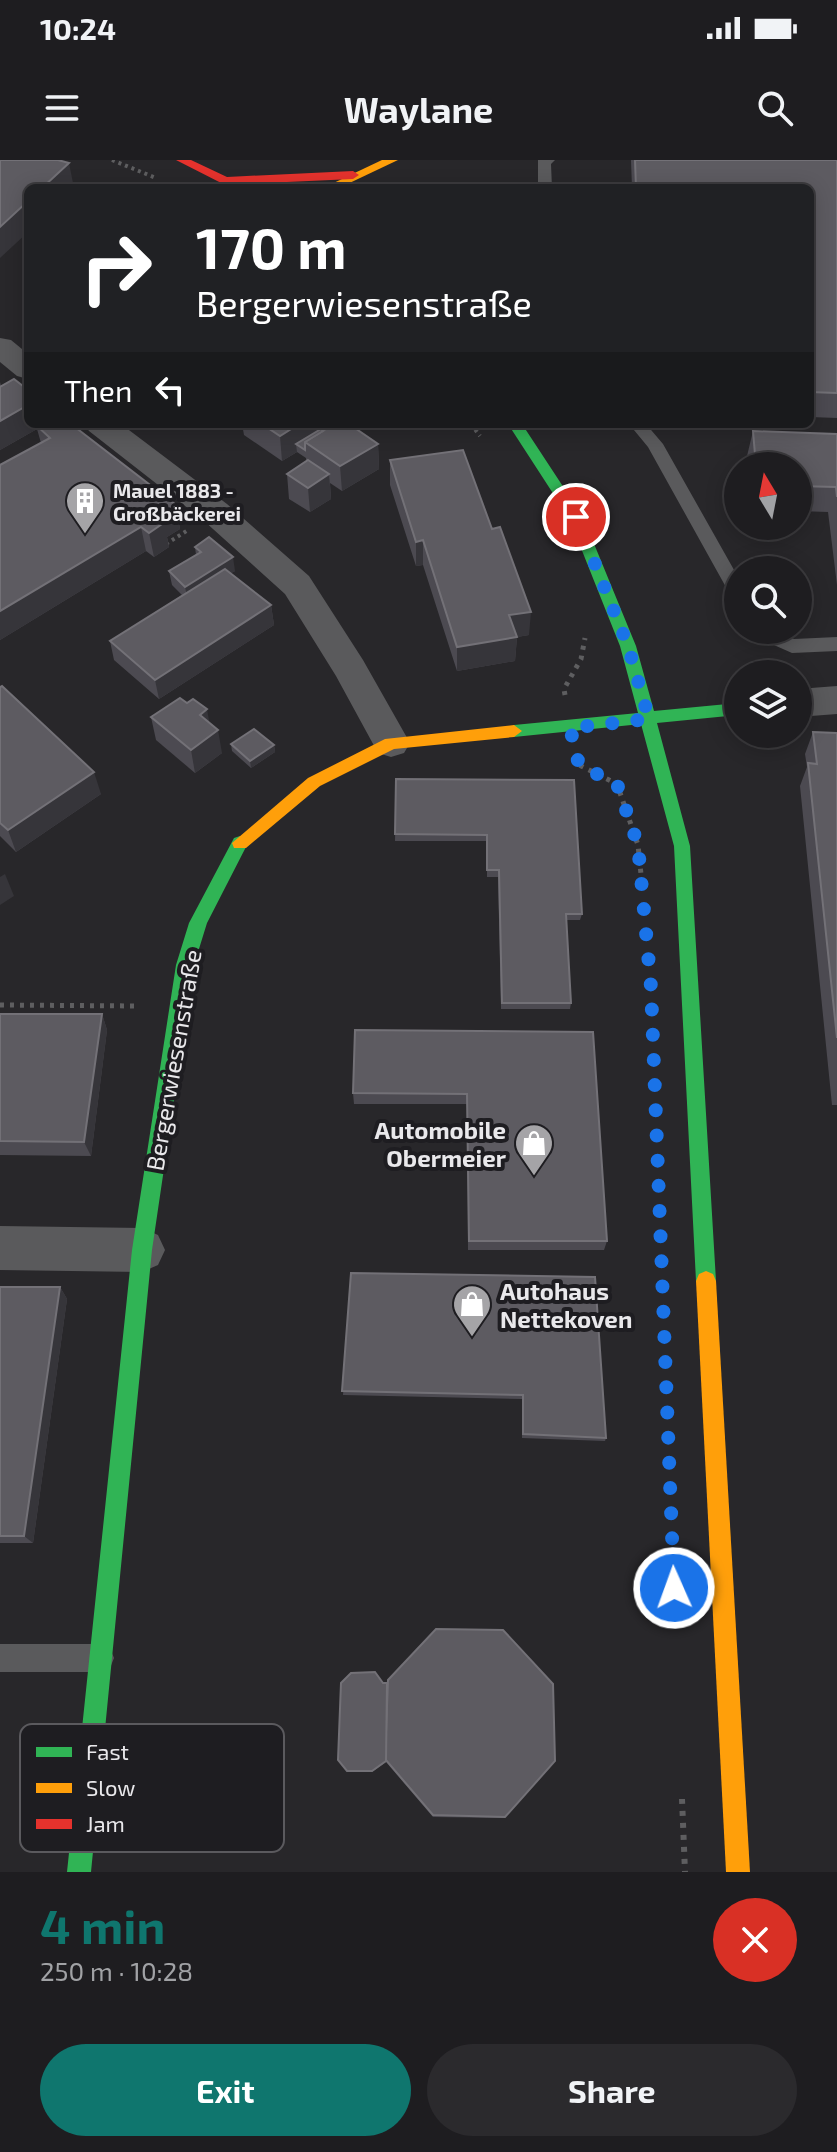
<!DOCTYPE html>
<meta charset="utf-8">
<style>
body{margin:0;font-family:"Exo 2",sans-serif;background:#2b2a2d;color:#f1f3f6;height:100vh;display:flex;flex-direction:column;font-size:30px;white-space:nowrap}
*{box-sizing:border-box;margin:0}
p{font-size:26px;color:#a1a2a5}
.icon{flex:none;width:44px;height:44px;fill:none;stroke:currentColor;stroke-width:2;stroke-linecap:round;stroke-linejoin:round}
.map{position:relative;height:1712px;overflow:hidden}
.side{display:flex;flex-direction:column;background:#1e1d20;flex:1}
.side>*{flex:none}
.banner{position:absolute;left:24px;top:24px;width:790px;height:244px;border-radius:12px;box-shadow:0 4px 20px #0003,0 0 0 2px #3c3b3e;background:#202124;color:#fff;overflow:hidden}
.needle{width:52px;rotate:350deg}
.controls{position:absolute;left:724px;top:292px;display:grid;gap:16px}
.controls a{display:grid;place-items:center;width:88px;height:88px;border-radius:50%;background:#1e1d20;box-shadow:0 4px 20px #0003,0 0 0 2px #3c3b3e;font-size:40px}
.pin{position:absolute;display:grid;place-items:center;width:68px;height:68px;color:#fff;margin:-34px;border:4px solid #fff;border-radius:50%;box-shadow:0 2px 8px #0007}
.me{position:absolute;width:88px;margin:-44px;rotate:358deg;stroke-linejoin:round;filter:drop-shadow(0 0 6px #0008)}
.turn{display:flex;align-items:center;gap:28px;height:168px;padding:0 40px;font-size:36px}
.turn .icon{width:104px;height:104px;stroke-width:2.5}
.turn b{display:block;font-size:56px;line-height:68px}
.then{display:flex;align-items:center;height:76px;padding:0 40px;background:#0003;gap:16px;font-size:30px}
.round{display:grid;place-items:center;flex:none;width:84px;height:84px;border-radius:42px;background:#2b2a2d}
.overview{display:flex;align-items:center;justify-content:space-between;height:136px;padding:0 40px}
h1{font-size:48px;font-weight:700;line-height:60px;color:#0f766e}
.button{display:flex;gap:16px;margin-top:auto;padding:16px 40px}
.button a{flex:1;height:92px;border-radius:48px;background:#0f766e;color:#fff;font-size:32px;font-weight:700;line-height:92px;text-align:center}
.button a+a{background:#2b2a2d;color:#f1f3f6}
.status{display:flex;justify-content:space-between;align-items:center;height:56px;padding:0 40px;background:#1e1d20;direction:ltr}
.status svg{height:22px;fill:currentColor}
header{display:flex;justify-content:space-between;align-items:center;height:104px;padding:0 40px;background:#1e1d20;font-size:36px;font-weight:700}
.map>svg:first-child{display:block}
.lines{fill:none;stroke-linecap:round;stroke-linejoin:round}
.path-far2{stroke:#5e5e60;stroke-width:4;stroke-dasharray:3 4;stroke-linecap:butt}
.path-far1{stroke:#5e5e60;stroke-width:5;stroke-dasharray:4 6;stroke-linecap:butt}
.path{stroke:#5e5e60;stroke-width:6;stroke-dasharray:5 7;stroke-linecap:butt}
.lane{fill:#5a5a5c;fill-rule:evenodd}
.street{fill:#5a5a5c;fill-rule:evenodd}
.fast{fill:#30b455;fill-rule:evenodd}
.slow{fill:#ff9f0a;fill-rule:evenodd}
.jam{fill:#e5322d;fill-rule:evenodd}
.wall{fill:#4c4a51}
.shaded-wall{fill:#36353a}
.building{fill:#5d5b61;stroke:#737177;stroke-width:2}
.route{stroke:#1a73e8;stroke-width:14;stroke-dasharray:0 25.2}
.labels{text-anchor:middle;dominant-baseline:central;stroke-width:8;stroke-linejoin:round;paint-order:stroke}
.far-poi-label{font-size:20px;font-weight:bold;fill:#e9e8eb;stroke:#1e1d21;text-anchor:start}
.street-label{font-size:24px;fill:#e9e8eb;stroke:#1e1d21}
.poi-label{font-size:24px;font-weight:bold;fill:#e9e8eb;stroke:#1e1d21;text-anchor:end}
.key{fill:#1e1d21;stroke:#5b5a5e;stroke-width:2}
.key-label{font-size:22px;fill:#e9e8eb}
</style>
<div class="status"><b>10:24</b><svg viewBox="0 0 49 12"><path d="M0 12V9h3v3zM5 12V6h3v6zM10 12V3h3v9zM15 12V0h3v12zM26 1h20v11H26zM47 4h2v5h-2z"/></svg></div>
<header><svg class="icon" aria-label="menu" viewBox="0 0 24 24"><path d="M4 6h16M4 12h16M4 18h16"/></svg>Waylane<svg class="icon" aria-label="search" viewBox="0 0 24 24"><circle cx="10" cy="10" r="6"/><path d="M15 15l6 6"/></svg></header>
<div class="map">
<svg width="837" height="1712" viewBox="0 0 837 1712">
<rect width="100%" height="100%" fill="#28272a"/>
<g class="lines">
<!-- path-far2 -->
<g class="path-far2">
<polyline points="112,0 156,18"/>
<polyline points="471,264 480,276"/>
<polyline points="166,384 188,370"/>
</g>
<!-- path-far1 -->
<g class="path-far1">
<polyline points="565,535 564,529 581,499 585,478"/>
<polyline points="577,596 579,605 617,624 638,685 641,714"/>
<polyline points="0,845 138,846"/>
</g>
<!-- path -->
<polyline class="path" points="682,1639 685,1712"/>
<!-- lane -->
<g class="lane">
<polygon points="538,0 555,0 551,4 552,28 538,28"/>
<polygon points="629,264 646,264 663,284 738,417 738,439 732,438 648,287"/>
<polygon points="749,470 775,470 794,479 837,477 837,491 792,493 751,475"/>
<polygon points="0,1484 100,1484 110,1488 114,1498 110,1508 100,1512 0,1512"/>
</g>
<!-- street -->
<g class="street">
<polygon points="0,178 11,180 28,194 28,219 17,216 0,202"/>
<polygon points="84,264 121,264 227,344 309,416 363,500 410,583 404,593 391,597 378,593 336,516 285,434 203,360 89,271"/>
<polygon points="837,526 837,554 798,557 798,529"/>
<polygon points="0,1066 142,1068 158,1075 165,1090 158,1105 142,1112 0,1110"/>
</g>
<!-- fast -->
<g class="fast">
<polygon points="508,264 522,264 583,357 636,486 654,551 738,543 738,555 657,563 690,686 716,1121 713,1128 706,1131 699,1128 696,1121 674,686 641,564 514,577 506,571 514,565 638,553 620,486 569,358"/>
<polygon points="240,676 248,683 207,763 194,805 152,1090 91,1712 67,1712 132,1090 176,805 189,763 234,678"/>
</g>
<!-- slow -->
<g class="slow">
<polygon points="382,0 398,0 339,28 323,28"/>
<polygon points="514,565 522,571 514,577 394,589 320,626 246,688 234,688 232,683 308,618 385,579"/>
<polygon points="706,1111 713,1114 716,1121 750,1712 726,1712 696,1121 699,1114"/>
</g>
<!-- jam -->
<polygon class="jam" points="176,0 191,0 227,17 353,11 359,15 353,19 241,24 246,28 231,28"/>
</g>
<!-- wall -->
<g class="wall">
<polygon points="631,0 837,0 837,258 810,257 810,28 632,28"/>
<polygon points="0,222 1,226 28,264 71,264 176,345 180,369 167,377 169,387 154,397 146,391 0,480 0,305 41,283 37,269 0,290"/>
<polygon points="242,264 349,264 378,284 379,309 342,331 330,323 331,339 310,352 289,339 287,314 306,301 306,298 297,292 282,301 244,275"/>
<polygon points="753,271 837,274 837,425 828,352 798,351 798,306 748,306 747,296"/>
<polygon points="390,300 529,475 517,477 515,501 457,511 423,405 416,406 390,325"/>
<polygon points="195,387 235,411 231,413 271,445 274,465 159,539 114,500 110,481 182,435 172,425 169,411 196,395"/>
<polygon points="0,527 101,634 16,692 0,676"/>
<polygon points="151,557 222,593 195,613 156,580"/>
<polygon points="813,572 837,573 837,945 832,945 800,626 807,607 805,594"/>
<polygon points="231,584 274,585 275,592 251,608 232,591"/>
<polygon points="396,619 574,620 582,754 580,760 566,760 571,843 570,849 501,849 498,717 487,717 487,681 395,681"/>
<polygon points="0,854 102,854 107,870 91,996 0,995"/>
<polygon points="593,872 607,1081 604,1090 468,1090 467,944 354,944 353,933"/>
<polygon points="351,1113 606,1278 605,1281 522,1278 522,1239 343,1235"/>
<polygon points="0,1127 60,1127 67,1139 33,1383 0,1383"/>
<polygon points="341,1523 505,1657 503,1658 433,1657 386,1602 372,1612 348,1612 338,1600"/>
</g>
<!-- shaded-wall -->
<g class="shaded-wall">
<polygon points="69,3 74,28 42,28"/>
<polygon points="28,41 28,72 0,98 0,67"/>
<polygon points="28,245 28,264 46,264 36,265 37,269 0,290 0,261"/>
<polygon points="299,264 341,264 305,282 296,284 297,292 282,301 280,276"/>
<polygon points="378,284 379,309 342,331 340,306"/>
<polygon points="329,314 331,339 310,352 308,328"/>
<polygon points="176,345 180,369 167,377 169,387 154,397 149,373 157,356"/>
<polygon points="141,367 146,391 0,480 0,451"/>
<polygon points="423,380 423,405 416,406 416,382"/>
<polygon points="233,397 235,411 188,441 185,427"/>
<polygon points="271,445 274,465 159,539 155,520"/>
<polygon points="531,452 529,475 517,477 515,501 457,511 457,487 509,455"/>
<polygon points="207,549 211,572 200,555"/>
<polygon points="218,570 222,593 195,613 191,590"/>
<polygon points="274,585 275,592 251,608 250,601"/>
<polygon points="94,612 101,634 16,692 8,670"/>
<polygon points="5,714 14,736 0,745 0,717"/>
<polygon points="102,854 107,870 91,996 84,982"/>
<polygon points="60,1127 67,1139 33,1383 24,1376"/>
</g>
<!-- building -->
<g class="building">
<polygon points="0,0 58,0 69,3 42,28 28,28 28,41 0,67"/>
<polygon points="635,0 837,0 837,233 810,232 810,28 636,28"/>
<polygon points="14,219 28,230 28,245 0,261 0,227"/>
<polygon points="39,264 71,264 176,345 157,356 165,362 149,373 141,367 0,451 0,305 50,278 36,265"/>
<polygon points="262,264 299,264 280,276"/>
<polygon points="334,264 349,264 378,284 340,306 305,282"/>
<polygon points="321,269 323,271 305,282 305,290 296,284"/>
<polygon points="753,271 837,274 837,337 836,327 798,326 798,306 756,306"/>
<polygon points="463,290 492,369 500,367 531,452 509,455 517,477 457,487 423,380 416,382 390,300"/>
<polygon points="308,300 329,314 308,328 287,314"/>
<polygon points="209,377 233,397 185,427 169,411 201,392 195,387"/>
<polygon points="225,409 271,445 155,520 110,481"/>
<polygon points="2,526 94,612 8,670 0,663 0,527"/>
<polygon points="180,538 187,543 193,539 207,549 200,555 218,570 191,590 151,557"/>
<polygon points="254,569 274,585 250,601 231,584"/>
<polygon points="813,572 837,573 837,878 808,603 817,604"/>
<polygon points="396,619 574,620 582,754 566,754 571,843 502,843 499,710 487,710 487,675 395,674"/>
<polygon points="0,854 102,854 84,982 0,981"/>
<polygon points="355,870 593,872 607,1081 469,1081 467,934 353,933"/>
<polygon points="351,1113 595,1117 606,1278 523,1274 523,1235 342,1231"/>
<polygon points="0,1127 60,1127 24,1376 0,1376"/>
<polygon points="436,1469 503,1470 553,1524 555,1601 505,1657 433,1655 385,1599 388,1520"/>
<polygon points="375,1512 383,1523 387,1523 386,1601 372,1611 347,1611 338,1600 341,1523 351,1513"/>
</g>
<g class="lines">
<!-- route -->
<polyline class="route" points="576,357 628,486 649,559 570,568 579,605 617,624 638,685 651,827 674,1428"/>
</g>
<!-- icons -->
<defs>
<g id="building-pin" transform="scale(2)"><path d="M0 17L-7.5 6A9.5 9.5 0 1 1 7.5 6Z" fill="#a5a4a7" stroke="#1e1d21"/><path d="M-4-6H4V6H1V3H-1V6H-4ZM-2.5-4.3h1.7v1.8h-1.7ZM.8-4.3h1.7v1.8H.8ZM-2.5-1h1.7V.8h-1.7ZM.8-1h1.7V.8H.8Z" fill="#fff"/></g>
<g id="shop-pin" transform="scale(2)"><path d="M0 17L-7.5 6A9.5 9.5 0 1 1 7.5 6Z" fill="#a5a4a7" stroke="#1e1d21"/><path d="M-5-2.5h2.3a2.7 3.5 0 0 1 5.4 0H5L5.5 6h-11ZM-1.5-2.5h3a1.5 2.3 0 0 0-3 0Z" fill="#fff"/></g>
</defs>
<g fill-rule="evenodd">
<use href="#building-pin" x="85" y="341"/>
<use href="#shop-pin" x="534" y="983"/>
<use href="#shop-pin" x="472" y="1144"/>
</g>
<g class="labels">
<!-- far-poi labels -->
<g class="far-poi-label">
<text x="113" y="330">Mauel 1883 -<tspan x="113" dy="23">Großbäckerei</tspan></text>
</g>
<!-- street labels -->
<g class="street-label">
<text transform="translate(173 900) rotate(-80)">Bergerwiesenstraße</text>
</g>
<!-- poi labels -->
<g class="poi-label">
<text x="506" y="969">Automobile<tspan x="506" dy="28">Obermeier</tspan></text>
<text x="500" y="1130" text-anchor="start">Autohaus<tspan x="500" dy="28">Nettekoven</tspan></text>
</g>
</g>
<!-- legend -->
<rect x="20" y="1564" width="264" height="128" rx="12" class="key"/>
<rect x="36" y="1587" width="36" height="10" fill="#30b455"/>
<rect x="36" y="1623" width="36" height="10" fill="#ff9f0a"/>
<rect x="36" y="1659" width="36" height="10" fill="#e5322d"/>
<g class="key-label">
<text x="86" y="1600">Fast</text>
<text x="86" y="1636">Slow</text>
<text x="86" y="1672">Jam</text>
</g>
</svg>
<div class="controls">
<a><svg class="needle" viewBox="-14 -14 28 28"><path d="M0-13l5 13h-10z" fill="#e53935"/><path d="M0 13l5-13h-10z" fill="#a1a2a5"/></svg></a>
<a><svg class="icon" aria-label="search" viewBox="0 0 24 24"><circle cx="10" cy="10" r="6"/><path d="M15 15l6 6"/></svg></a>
<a><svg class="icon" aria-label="layers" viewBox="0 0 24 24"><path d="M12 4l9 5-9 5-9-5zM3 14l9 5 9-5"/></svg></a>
</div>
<div class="pin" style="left:576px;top:357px;background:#d93025"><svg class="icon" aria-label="arrive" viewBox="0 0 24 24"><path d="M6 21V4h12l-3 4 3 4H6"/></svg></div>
<svg class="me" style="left:674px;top:1428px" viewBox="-20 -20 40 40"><circle r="17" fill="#1a73e8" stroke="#fff" stroke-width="3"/><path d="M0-11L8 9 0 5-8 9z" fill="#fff"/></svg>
<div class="banner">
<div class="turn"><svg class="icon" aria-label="right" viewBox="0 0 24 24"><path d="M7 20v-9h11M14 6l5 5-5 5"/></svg><div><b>170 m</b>Bergerwiesenstraße</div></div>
<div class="then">Then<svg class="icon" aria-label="left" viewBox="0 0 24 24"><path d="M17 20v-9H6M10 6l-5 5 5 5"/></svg></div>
</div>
</div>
<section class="side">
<div class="overview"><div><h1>4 min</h1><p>250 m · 10:28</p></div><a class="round" style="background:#d93025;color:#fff"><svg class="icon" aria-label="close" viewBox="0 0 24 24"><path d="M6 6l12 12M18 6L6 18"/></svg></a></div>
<div class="button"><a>Exit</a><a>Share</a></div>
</section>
